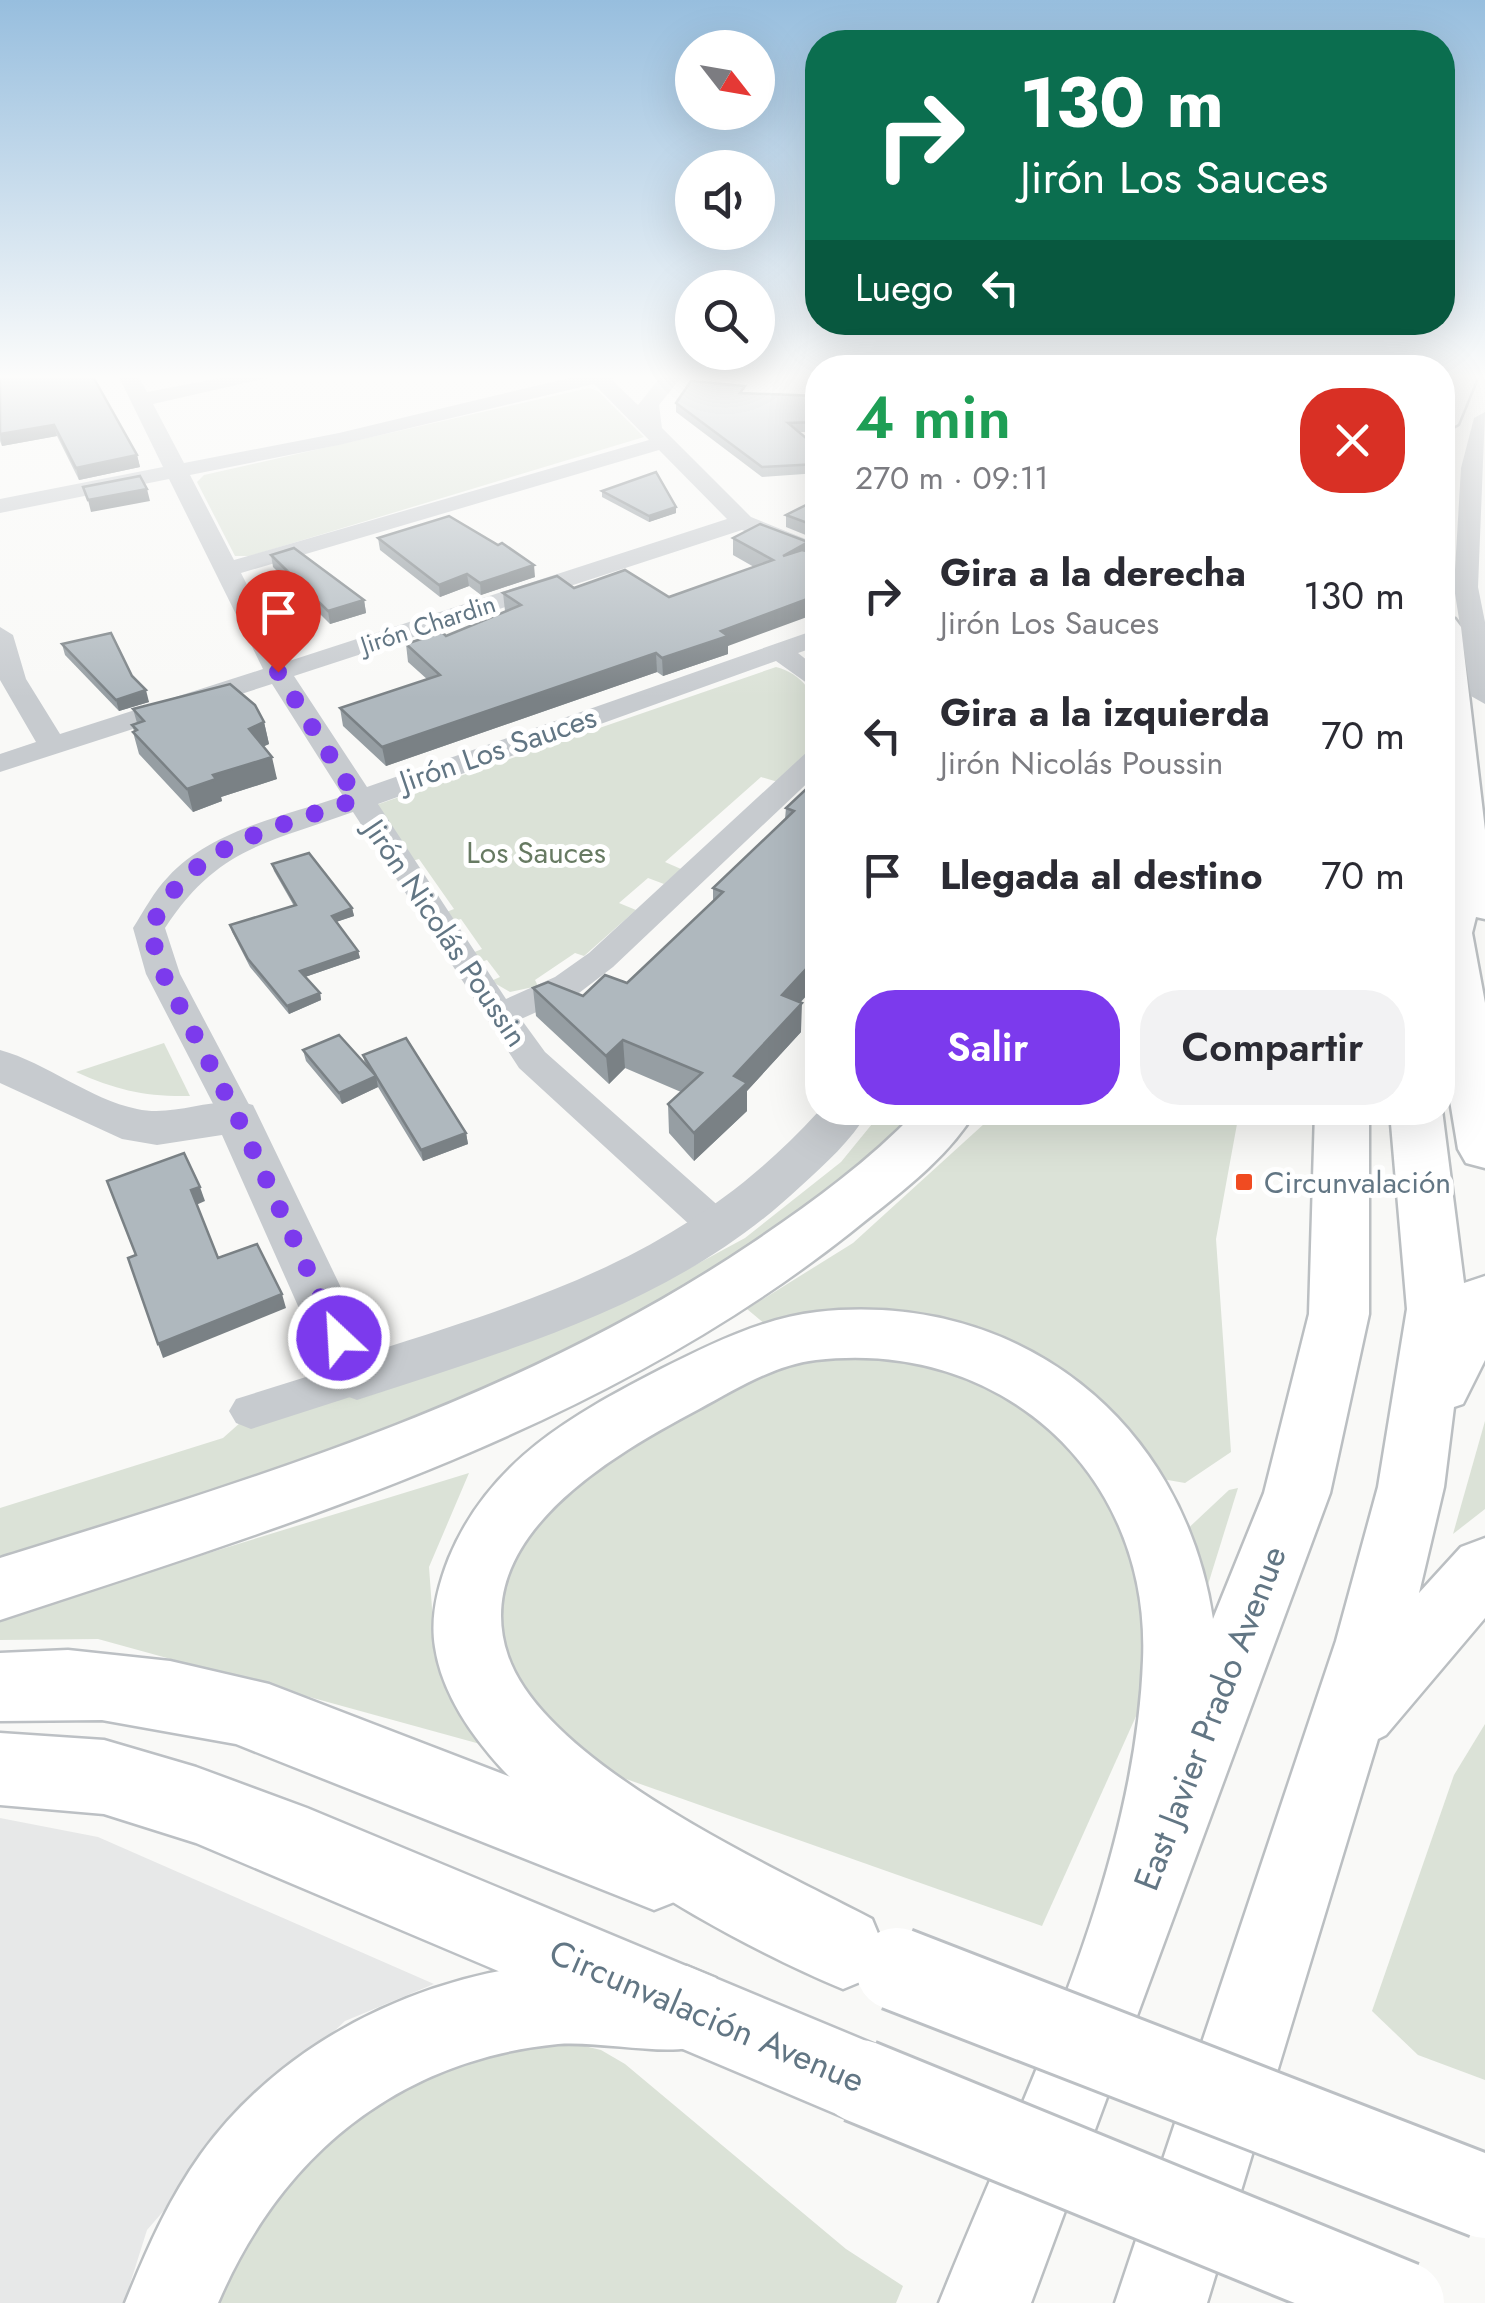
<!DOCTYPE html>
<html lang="es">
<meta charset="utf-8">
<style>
body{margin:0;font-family:Jost,sans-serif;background:#f2f2f3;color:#2b2b33;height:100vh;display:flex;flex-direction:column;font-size:38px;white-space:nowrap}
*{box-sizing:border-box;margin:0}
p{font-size:32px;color:#7c7c81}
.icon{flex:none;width:55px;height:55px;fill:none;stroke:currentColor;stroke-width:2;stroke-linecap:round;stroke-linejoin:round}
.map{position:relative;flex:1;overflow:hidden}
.drawer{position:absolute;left:805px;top:355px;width:650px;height:770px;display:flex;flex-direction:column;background:#fff;border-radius:40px;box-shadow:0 10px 40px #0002}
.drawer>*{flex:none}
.top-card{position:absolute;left:805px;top:30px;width:650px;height:305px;border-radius:40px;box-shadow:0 10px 40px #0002;background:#0b6e4f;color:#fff;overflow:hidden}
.needle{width:65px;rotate:121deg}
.controls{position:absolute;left:675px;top:30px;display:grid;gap:20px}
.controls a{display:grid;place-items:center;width:100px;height:100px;border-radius:50%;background:#fff;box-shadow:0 10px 40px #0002;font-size:50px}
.pin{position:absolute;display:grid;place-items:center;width:85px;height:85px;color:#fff;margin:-102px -42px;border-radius:50% 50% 50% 0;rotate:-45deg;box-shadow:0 0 10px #0007}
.pin .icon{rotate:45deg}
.me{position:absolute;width:110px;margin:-55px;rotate:335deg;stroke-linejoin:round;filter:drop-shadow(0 0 8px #0008)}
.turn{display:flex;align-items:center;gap:35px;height:210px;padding:0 50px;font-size:45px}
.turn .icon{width:130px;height:130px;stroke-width:2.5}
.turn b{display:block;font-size:70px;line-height:85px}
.then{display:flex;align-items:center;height:95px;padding:0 50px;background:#0003;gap:20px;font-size:38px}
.round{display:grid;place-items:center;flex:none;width:105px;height:105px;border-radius:40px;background:#f2f2f3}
.summary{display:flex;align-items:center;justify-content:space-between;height:170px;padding:0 50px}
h1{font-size:60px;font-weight:600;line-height:75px;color:#1e9e55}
.button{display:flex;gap:20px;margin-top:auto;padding:20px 50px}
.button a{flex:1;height:115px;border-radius:40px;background:#7c3aed;color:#fff;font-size:40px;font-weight:600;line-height:115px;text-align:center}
.button a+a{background:#f2f2f3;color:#2b2b33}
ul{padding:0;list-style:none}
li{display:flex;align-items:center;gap:30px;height:140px;padding:0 50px}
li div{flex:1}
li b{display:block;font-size:38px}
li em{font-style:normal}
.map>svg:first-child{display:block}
.built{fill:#e7e8e8}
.green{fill:#dbe2d7}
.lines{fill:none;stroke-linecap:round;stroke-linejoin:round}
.primary-casing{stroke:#bcc0c4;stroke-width:5}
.motorway-casing{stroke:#bbbfc2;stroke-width:5}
.minor{fill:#c7cbcf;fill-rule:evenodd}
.tertiary{fill:#c7cbcf;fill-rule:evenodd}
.primary{fill:#fff;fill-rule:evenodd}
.motorway{fill:#fff;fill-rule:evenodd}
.primary-bridge-casing{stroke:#bcc0c4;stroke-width:88;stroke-linecap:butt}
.primary-bridge{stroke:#fff;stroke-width:82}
.wall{fill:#969ea3}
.shaded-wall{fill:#7a8185}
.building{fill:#afb8be;stroke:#7a8185;stroke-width:2.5}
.route{stroke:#7c3aed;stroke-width:18;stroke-dasharray:0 32.4}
.poi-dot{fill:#f04b21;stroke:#fff;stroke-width:4}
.labels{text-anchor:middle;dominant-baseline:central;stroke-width:10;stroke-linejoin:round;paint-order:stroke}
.far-street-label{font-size:25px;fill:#627684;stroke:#fff}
.street-label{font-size:30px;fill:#627684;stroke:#fff}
.park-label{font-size:30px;fill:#677a62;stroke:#fff}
.poi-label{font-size:30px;fill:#627684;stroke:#fff;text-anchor:start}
.near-street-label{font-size:35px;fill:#627684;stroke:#fff}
</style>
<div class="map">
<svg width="1485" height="2303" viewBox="0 0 1485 2303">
<rect width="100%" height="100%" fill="#f9f9f7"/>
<!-- built -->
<polygon class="built" points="0,1818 98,1837 434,1984 345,2021 258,2102 147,2230 124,2303 0,2303"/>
<!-- green -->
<g class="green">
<polygon points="589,388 598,391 644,437 250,556 235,556 197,482 204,475"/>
<path d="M 776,667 C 807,674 829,710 815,740 C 807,757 791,769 778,782 L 761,777 L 665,862 L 681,869 L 664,884 L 648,878 L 619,903 L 636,910 L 584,956 L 575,953 L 535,980 L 538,986 L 510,992 L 491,981 L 500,977 L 487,960 L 478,963 L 472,953 L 482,949 L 461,919 L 450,922 L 444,913 L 454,909 L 419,859 L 409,862 L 376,805 Z"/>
<path d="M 164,1043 L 190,1096 C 146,1097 116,1090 76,1072 Z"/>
<polygon points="881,1113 913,1113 872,1158 753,1253 596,1351 257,1483 0,1561 0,1508 223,1438 241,1422 651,1289 745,1238 841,1162"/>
<polygon points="996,1113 1239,1113 1216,1239 1231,1452 1185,1483 1162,1479 1033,1364 765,1324 747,1309 853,1243"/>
<polygon points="832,1354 923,1362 985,1383 1071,1440 1148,1572 1150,1685 1042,1926 578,1762 499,1653 500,1583 540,1502 766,1366"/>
<polygon points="1485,1421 1485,1509 1453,1534"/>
<polygon points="469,1473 429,1567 436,1663 491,1747 98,1639 0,1640 0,1617"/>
<polygon points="1238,1488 1206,1591 1181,1535 1229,1490"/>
<polygon points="1485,1724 1485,2080 1418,2055 1372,2011 1454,1775"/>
<polygon points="560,2040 601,2050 625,2064 846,2249 903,2286 896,2303 197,2303 233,2233 393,2071"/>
</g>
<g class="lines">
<!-- primary casing -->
<g class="primary-casing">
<g id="primary">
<polygon points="68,1650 170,1661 269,1684 682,1843 693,1871 682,1899 654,1910 236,1744 102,1720 0,1721 0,1653"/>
<polygon points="0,1733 104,1740 196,1767 307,1808 890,2051 903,2081 890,2111 860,2124 196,1843 104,1814 0,1805"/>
</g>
</g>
<!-- motorway casing -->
<g class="motorway-casing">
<g id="motorway">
<polygon points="1448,375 1478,375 1458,424 1442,433 1442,388"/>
<polygon points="1442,616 1455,619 1461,627 1485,830 1485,919 1476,917 1472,933 1485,1003 1485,1168 1466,1163 1458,1149 1442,1052 1442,898 1455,885 1442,845"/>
<polygon points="1442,1110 1464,1283 1485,1276 1485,1360 1463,1404 1454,1407 1444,1487 1419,1593 1461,1547 1485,1538 1485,1618 1386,1735 1378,1739 1207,2303 1115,2303 1336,1641 1378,1487 1407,1309 1390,1112"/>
<path d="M 916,1112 L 975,1112 C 946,1161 893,1198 850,1233 C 601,1430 297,1522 0,1620 L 0,1558 C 261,1477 522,1398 751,1244 C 809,1205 867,1163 916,1112 Z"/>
<path d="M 1315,1112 L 1369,1112 L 1369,1314 L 1330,1493 L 1031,2303 L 939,2303 C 1019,2103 1135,1877 1143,1660 C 1151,1474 1001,1338 816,1360 C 774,1365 736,1389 699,1409 C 616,1453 467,1537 508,1656 C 546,1765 773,1867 872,1919 L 884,1948 L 872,1977 L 843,1989 C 716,1936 457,1795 435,1647 C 430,1616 438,1586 449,1558 C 489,1461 572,1415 661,1369 C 709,1345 763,1318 817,1312 C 1019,1290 1183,1421 1213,1619 L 1264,1493 L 1309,1314 Z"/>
<path d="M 606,1961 L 687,1966 L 716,1978 L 728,2007 L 716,2036 C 708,2040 697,2046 688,2048 C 657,2054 596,2041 558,2044 C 397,2060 281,2156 218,2303 L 125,2303 C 146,2251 168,2200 201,2154 C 292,2028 453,1959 606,1961 Z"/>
</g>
</g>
<!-- minor -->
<g class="minor">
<path d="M 118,375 L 138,375 L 147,392 L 236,375 L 280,375 L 153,404 L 184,463 L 339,433 L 581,375 L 618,375 L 612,380 L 638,405 L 662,375 L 683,375 L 659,405 L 662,428 L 751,517 L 818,544 L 818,560 L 742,530 L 294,676 L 367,787 L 818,629 L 818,646 L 798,653 L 818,669 L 818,691 L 776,661 L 378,804 L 506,999 L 555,977 L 589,953 L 808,751 L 818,749 L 818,773 L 613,967 L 579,993 L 521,1019 L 545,1052 L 731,1217 L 737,1227 L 731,1237 L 717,1241 L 703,1237 L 519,1068 L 353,812 C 268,843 218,847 165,928 L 180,974 L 255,1116 L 250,1125 L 237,1129 L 224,1125 L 146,974 L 133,928 C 144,911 154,891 168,877 C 211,830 285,816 343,796 L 272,684 L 0,772 L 0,754 L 36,742 L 0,680 L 0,627 L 13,635 L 26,679 L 60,734 L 263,669 L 169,479 L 0,513 L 0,499 L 163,467 ZM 594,384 L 649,440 L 234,560 L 190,475 L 339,445 ZM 659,450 L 727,519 L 286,662 L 241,573 Z"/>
<polygon points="1485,412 1478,587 1485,622 1485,704 1471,696 1454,587 1461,468 1474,418"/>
<polygon points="357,1361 372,1366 378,1378 372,1390 251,1429 236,1423 229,1411 236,1399"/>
</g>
<!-- tertiary -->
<path class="tertiary" d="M 0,1050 C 47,1063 89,1099 137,1109 C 176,1118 215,1094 253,1105 L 372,1352 C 547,1296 689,1253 818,1112 L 868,1112 C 851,1141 825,1164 801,1186 C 676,1304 517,1347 357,1400 L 338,1393 L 330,1378 L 222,1135 L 157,1145 L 122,1139 L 0,1083 Z"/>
<!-- primary -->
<use href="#primary" class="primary"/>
<!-- motorway -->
<use href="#motorway" class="motorway"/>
<!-- primary-bridge casing -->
<g class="primary-bridge-casing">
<g id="primary-bridge">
<polyline points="897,1969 1485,2197"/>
<polyline points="860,2081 1403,2303"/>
</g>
</g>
<!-- primary-bridge -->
<use href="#primary-bridge" class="primary-bridge"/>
</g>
<!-- wall -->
<g class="wall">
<polygon points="0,375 137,455 140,467 79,480 57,436 2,446 0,441"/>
<polygon points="745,393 818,396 818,432 799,432 818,448 818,473 762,477 676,412 676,403"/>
<polygon points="602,491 676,513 649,522 602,497"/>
<polygon points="818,499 818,540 786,527 786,515"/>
<polygon points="378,538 535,577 481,595 469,586 440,597 380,550"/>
<polygon points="733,538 808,542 808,551 728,646 728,654 663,676 657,672 386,766 343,726 340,708 428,680 408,662 406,644 446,636 505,611 503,593 574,588 669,597 754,567 733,555"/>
<polygon points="271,555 364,600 366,613 330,624 273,567"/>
<polygon points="62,644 132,676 149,702 119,711 65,655"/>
<polygon points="133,709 264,722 269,744 264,746 277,779 221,797 222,801 193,812 139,754 133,732 134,731 132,725 137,723"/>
<polygon points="818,778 818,983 800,1003 801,1032 747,1091 747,1111 694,1161 669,1133 668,1104 681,1092 625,1068 609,1084 536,1016 533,988 583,996 627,983 713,901 713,888 785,819 786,808"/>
<polygon points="272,864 352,908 354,916 336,922 358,951 360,958 305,977 320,993 321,1000 289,1014 250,967 232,932 230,925 294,906 274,871"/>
<polygon points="303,1050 365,1064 363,1055 466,1133 468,1144 423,1161 378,1087 342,1104 306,1061"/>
</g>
<!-- shaded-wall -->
<g class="shaded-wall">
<polygon points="54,425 57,436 2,446 0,434"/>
<polygon points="137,455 140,467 79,480 76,468"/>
<polygon points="147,489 150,501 91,512 88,500"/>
<polygon points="676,507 676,513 649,522 649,516"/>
<polygon points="808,542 807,560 783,556"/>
<polygon points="534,565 535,577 481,595 480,583"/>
<polygon points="467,574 469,586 440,597 439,585"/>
<polygon points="818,595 818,613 728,646 728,654 663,676 662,658 721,631"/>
<polygon points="364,600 366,613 330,624 328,611"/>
<polygon points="656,653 657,672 386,766 382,747"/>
<polygon points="146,690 149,702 119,711 116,700"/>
<polygon points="264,722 269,744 254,751 249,729"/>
<polygon points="272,757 277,779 221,797 222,801 193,812 187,789 213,775"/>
<polygon points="352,908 354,916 333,923 332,916"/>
<polygon points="358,951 360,958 302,978 300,971"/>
<polygon points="818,956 818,983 781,1023 782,995"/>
<polygon points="320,993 321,1000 289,1014 287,1006"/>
<polygon points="802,1003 801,1032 747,1091 747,1111 694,1161 694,1133 734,1076"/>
<polygon points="623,1040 625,1068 609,1084 606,1056"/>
<polygon points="376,1076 378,1087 342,1104 339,1093"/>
<polygon points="466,1133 468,1144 423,1161 421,1150"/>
<polygon points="200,1187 205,1201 196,1205 191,1190"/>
<polygon points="282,1294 286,1308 163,1358 158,1344"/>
</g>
<!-- building -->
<g class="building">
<polygon points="0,375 92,375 137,455 76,468 54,425 0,434"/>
<polygon points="691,381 745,386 740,393 818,396 818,422 788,423 818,448 818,464 762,467 676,403"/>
<polygon points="656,472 676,507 649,516 602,491"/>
<polygon points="140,476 147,489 88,500 83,487"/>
<polygon points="818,499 818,527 786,515"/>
<polygon points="449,516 498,545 502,543 534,565 480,583 467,574 439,585 378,538"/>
<polygon points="760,524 808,542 783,556 802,550 818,554 818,595 721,631 728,636 662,658 656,653 382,747 340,708 440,675 406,644 442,632 446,636 521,605 503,593 557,576 574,588 625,570 669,597 773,560 733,538"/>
<polygon points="294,548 364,600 328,611 271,555"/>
<polygon points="111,633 132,676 146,690 116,700 62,644"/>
<polygon points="230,684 255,705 264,722 249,729 272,757 213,775 216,779 187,789 133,732 137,730 132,725 144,721 133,709"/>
<polygon points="818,778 818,956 782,995 802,1003 734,1076 747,1083 694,1133 668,1104 702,1073 623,1040 606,1056 533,988 548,982 583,996 605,975 627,983 723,892 713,888 794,811 786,808"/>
<polygon points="309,853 352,908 332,916 358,951 300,971 320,993 287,1006 248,959 230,925 296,905 272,864"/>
<polygon points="339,1035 376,1076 363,1055 406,1038 466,1133 421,1150 376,1076 339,1093 303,1050"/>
<polygon points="184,1153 200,1187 191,1190 218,1258 257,1244 282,1294 158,1344 128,1258 136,1255 107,1181"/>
</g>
<!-- sky -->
<linearGradient id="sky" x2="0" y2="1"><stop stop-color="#97bede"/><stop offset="0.54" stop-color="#fcfcfb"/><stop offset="1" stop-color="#fcfcfb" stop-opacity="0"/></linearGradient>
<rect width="1485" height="698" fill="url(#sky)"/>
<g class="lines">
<!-- route -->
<path class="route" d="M 278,672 L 357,799 C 299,821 223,836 180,883 C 168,896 159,914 149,928 L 163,974 L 237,1116 L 339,1338"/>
</g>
<!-- markers -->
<rect class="poi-dot" x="1234" y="1172" width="20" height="20" rx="5"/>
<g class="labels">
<!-- far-street labels -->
<g class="far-street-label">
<text transform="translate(428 624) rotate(-18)">Jirón Chardin</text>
</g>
<!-- street labels -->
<g class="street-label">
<text transform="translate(498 749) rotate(-19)">Jirón Los Sauces</text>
<text transform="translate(446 933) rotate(56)">Jirón Nicolás Poussin</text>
</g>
<!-- park labels -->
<g class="park-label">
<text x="536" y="852">Los Sauces</text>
</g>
<!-- poi labels -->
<g class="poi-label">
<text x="1264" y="1182">Circunvalación</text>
</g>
<!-- near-street labels -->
<g class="near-street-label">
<text transform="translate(1210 1718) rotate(-69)">East Javier Prado Avenue</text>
<text transform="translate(707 2016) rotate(23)">Circunvalación Avenue</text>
</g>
</g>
</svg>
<div class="controls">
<a><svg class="needle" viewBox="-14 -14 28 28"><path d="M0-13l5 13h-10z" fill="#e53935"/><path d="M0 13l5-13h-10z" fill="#7c7c81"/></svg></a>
<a><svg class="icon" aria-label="sound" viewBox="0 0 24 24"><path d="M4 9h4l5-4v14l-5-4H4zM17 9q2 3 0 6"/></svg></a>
<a><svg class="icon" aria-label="search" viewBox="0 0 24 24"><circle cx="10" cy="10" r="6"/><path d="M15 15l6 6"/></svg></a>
</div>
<div class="pin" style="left:278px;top:672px;background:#d93025"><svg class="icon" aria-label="arrive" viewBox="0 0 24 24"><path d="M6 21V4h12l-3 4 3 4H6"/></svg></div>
<svg class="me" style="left:339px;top:1338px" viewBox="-20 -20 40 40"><circle r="17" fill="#7c3aed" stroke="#fff" stroke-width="3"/><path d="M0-11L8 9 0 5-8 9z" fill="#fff"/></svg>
<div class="top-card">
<div class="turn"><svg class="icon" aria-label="right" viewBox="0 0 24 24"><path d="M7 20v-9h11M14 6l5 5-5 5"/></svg><div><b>130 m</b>Jirón Los Sauces</div></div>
<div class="then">Luego<svg class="icon" aria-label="left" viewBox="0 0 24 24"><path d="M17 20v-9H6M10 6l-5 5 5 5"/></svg></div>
</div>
<section class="drawer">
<div class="summary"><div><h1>4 min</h1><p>270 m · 09:11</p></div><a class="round" style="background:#d93025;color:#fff"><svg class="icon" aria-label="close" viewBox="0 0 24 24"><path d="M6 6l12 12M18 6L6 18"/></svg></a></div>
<ul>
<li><svg class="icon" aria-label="right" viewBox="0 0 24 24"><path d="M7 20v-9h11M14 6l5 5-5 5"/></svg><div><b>Gira a la derecha</b><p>Jirón Los Sauces</p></div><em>130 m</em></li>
<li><svg class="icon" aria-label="left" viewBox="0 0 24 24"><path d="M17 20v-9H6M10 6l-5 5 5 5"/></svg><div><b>Gira a la izquierda</b><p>Jirón Nicolás Poussin</p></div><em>70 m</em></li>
<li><svg class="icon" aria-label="arrive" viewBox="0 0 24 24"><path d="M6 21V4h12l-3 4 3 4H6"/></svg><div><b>Llegada al destino</b></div><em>70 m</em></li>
</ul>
<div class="button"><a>Salir</a><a>Compartir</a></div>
</section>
</div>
